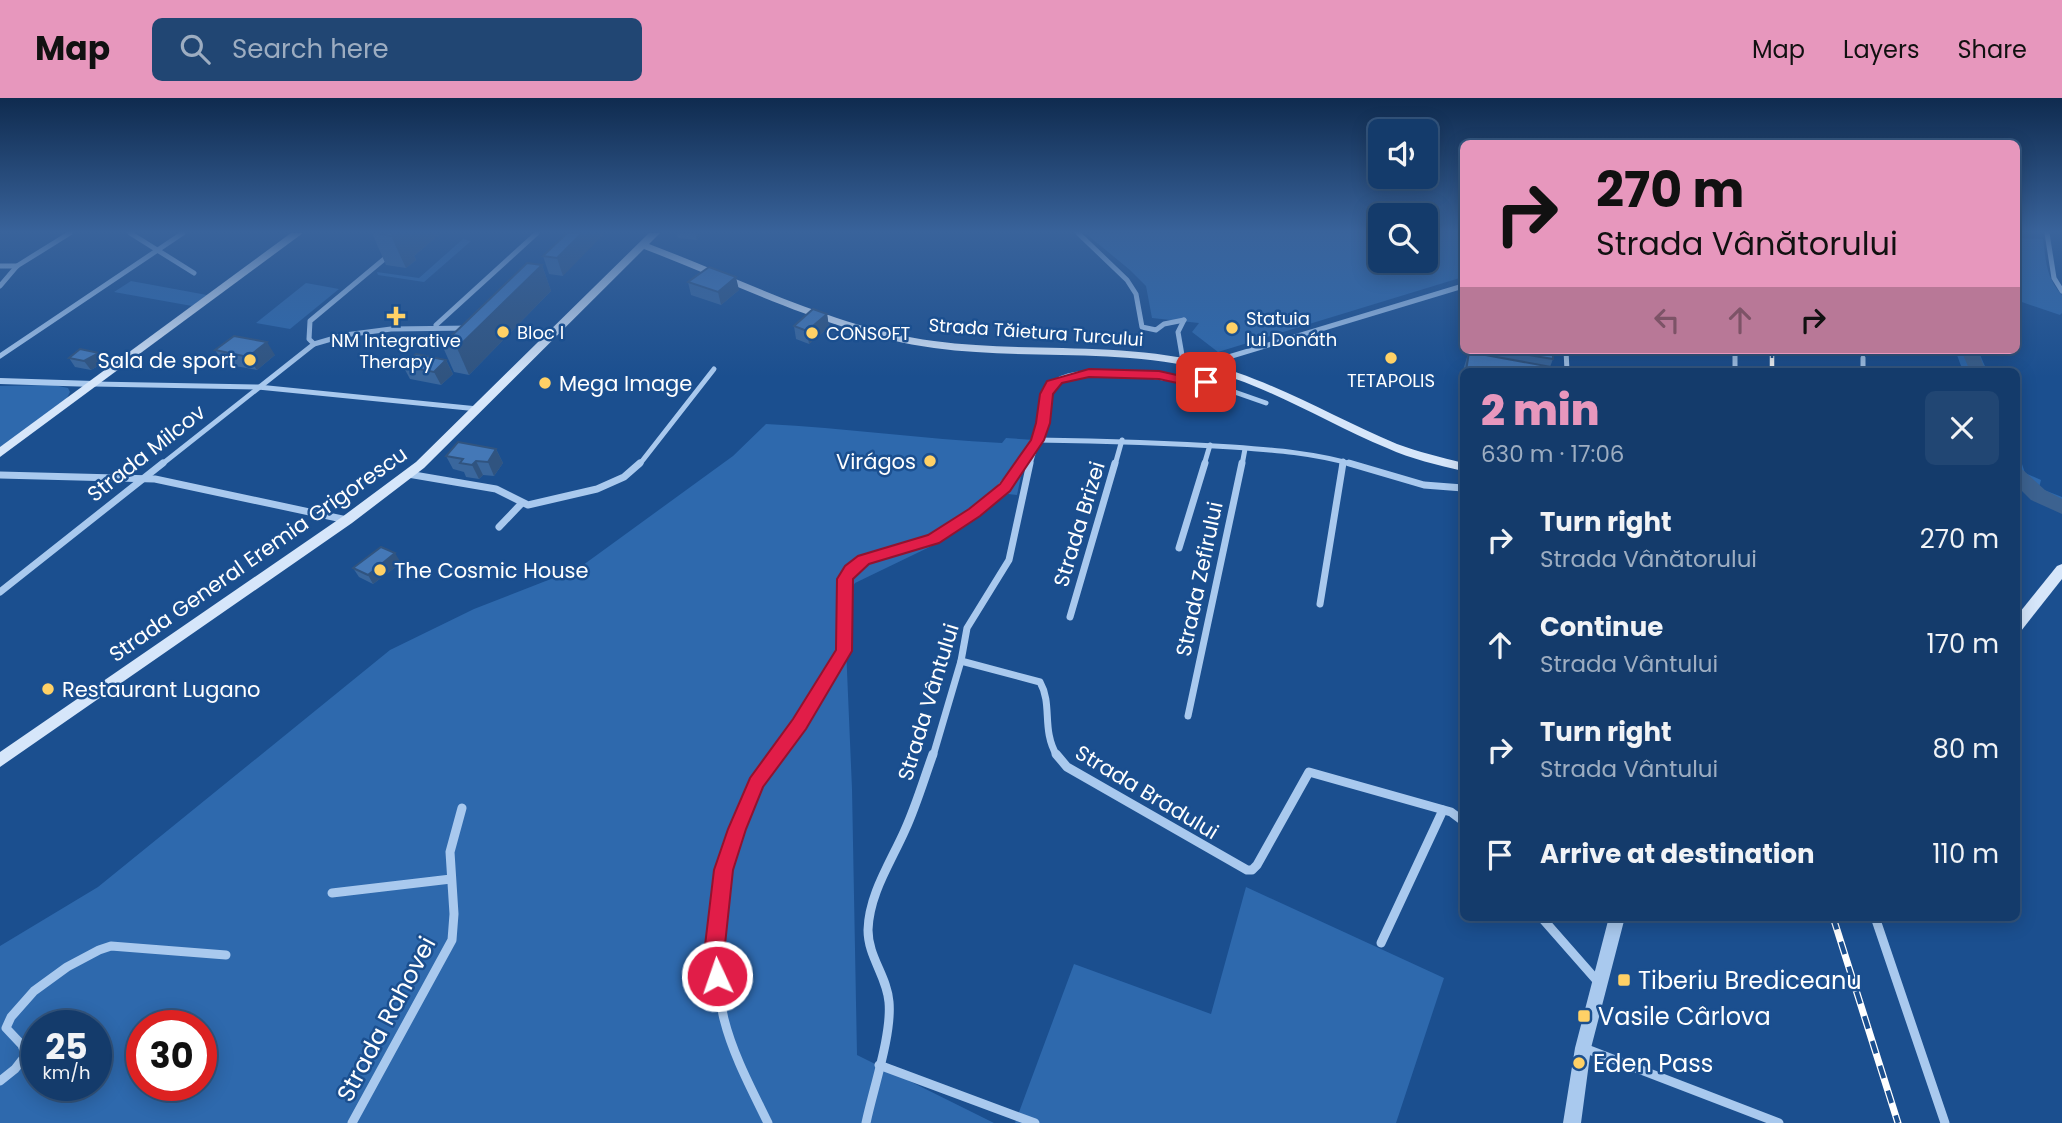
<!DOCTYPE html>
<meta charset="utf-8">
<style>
body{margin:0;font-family:Poppins,sans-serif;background:#214673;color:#f1f3f6;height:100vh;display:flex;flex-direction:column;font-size:26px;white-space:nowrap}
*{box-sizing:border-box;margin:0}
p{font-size:23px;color:#9dadc1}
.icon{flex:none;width:38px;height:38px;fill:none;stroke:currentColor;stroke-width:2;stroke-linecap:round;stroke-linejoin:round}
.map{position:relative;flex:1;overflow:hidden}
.side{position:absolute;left:1460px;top:270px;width:560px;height:553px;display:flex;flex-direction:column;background:#143b6b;border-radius:10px;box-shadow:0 4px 18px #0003,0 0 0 2px #33557e}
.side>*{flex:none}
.top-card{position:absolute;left:1460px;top:42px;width:560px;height:214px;border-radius:10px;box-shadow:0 4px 18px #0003,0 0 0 2px #33557e;background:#e797bd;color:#111;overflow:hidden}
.fabs{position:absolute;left:1368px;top:21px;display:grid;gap:14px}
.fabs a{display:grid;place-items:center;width:70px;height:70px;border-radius:10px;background:#143b6b;box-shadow:0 4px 18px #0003,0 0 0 2px #33557e;font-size:35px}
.speed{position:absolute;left:21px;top:912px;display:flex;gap:14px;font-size:35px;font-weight:700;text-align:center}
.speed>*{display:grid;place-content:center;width:91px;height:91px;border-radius:50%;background:#143b6b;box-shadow:0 4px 18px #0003,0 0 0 2px #33557e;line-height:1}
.speed small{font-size:18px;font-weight:400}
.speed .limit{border:10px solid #d22;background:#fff;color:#111}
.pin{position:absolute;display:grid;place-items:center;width:60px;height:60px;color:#fff;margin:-30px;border-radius:14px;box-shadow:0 4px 10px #0006}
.me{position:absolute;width:77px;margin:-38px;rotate:357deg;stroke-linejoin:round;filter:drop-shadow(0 0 5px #0008)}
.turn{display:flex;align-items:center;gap:24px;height:147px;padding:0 21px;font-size:32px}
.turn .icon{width:91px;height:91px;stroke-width:2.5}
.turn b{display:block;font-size:49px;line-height:60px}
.lanes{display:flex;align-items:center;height:66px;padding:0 21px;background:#0003;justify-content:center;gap:35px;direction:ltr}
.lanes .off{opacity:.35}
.round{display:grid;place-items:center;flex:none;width:74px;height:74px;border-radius:10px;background:#214673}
.headline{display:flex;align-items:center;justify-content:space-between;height:119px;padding:0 21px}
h1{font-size:42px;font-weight:800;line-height:52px;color:#e797bd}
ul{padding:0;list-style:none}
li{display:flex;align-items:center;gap:21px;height:105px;padding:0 21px}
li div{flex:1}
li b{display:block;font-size:26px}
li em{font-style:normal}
header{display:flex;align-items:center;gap:42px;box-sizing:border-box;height:98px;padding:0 35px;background:#e797bd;color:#111}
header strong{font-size:33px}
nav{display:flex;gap:38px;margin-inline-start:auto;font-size:24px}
.search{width:490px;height:63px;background:#214673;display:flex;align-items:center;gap:18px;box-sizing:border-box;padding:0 24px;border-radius:10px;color:#9dadc1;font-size:26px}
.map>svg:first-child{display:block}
.green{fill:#2e69ad;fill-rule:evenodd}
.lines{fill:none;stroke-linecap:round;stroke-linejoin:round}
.river{fill:#3c6290;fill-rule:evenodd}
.minor-far2{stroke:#a9c9ee;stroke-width:5}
.minor-far1{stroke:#a9c9ee;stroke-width:7}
.minor{stroke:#a9c9ee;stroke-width:9}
.tertiary{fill:#a9c9ee;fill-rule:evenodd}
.secondary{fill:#d6e6fa;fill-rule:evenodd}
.rail-far1-casing{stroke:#fff;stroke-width:4.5}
.rail-casing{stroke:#fff;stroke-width:7}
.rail-far1{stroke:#1b4f8f;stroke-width:2.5;stroke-dasharray:8;stroke-linecap:butt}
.rail{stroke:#1b4f8f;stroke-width:4.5;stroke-dasharray:13;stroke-linecap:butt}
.wall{fill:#3a679d}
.shaded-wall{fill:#305480}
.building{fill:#4478b7;stroke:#305480;stroke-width:2}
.route{fill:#e11d48;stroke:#92132f;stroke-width:2}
.poi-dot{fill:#ffd166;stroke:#1b4f8f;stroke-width:2.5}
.labels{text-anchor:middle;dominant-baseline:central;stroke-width:5;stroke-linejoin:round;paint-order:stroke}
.far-poi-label{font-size:18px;fill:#fff;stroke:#1b4f8f;text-anchor:start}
.far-street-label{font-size:18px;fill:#fff;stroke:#1b4f8f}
.poi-label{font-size:21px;fill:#fff;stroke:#1b4f8f;text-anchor:start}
.street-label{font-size:21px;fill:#fff;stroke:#1b4f8f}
.near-poi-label{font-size:24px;fill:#fff;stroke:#1b4f8f;text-anchor:start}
.near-street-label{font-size:24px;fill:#fff;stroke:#1b4f8f}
</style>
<header>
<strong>Map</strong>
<div class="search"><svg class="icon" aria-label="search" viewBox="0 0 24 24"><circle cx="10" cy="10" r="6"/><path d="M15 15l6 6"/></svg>Search here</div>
<nav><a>Map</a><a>Layers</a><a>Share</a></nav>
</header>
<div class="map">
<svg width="2062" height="1025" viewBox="0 0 2062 1025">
<rect width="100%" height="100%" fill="#1b4f8f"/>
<!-- green -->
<g class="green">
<polygon points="1085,135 1381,135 1381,163 1426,163 1426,135 1463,135 1463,179 1218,254 1192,234 1199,225 1152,220 1146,188 1130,172"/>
<path d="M 2016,140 L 2043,141 C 2046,163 2046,180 2062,197 L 2062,215 L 2060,217 L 2016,202 Z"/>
<polygon points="463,141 471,143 424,184 378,177 377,174 419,180"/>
<polygon points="131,183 207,197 192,208 114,194"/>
<polygon points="306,185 339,191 290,231 256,225"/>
<polygon points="1955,252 1978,252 1987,273 1963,273"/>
<polygon points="54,287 68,290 70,294 66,302 0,350 0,288"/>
<path d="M 766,326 C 845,330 923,341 1002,345 L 1006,340 L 1034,342 L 1026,355 L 1017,397 L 1008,396 L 942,443 L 855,485 L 844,502 L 852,691 L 857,957 L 994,1025 L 0,1025 L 0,848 L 98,789 L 390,552 L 474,511 L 579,470 L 733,358 ZM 37,928 L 96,928 L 96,987 L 37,987 ZM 142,928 L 201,928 L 201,987 L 142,987 Z"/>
<polygon points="2016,348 2025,375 2041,382 2039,390 2062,399 2062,415 2033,399 2016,386"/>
<polygon points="1246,789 1444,880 1396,1025 1015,1025 1074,866 1211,916"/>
</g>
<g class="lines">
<!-- river -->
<g class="river">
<polygon points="1961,252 1977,252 1986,273 1970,273"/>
<polygon points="2016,370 2023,372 2045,392 2062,401 2062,416 2031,402 2016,387"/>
</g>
<!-- minor-far2 -->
<g class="minor-far2">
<polyline points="130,135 194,175"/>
<polyline points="1078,135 1127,182 1136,196 1142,229 1156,232 1164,226 1184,222"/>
<polyline points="2047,135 2054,180 2062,193"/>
<polyline points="0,168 17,168"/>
<polyline points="0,188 17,168 70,135"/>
<polyline points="436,227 537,135"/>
<polyline points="314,246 309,241 310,223 389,157"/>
<polyline points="1566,252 1567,273"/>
<polyline points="1735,252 1735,273"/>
<polyline points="0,258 183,135"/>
<polyline points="1863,260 1863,273"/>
<polyline points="1183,263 1178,234 1184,222"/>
<polyline points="1202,267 1463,188"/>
<polyline points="1206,284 1266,305"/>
<polyline points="94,286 258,289 478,311"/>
<path d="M 1037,342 C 1102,343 1167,345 1232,349 C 1274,352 1315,355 1355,367"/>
<polyline points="161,367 314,246 345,237 391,231 471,230"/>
<polyline points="639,367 714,271"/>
<polyline points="1020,367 1030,351"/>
<path d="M 1030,367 C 1033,352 1040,339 1043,325 C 1046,312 1043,299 1051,288 C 1071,262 1171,281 1200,286 L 1208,283 L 1215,271"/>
<polyline points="1115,367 1122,342"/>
<polyline points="1204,367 1210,347"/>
<polyline points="1242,367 1245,351"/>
<polyline points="1342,367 1343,363"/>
</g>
<!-- minor-far1 -->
<g class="minor-far1">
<polyline points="1349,365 1424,387 1463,390"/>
<polyline points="408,376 496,391 528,407 597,391 624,379 640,365"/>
<polyline points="0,377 155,381 347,422"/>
<polyline points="499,429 521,406"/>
<polyline points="1179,450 1205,365"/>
<polyline points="0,494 163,365"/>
<polyline points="1320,506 1343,365"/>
<polyline points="1070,519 1115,365"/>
<path d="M 961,563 L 1040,584 C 1053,607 1041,631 1057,658"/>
<polyline points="1188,618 1242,365"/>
<polyline points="776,658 844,553 845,481 853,471 873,459 932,442 962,425 988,404 1021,365"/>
<polyline points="933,658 961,563 967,530 1009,462 1030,365"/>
</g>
<!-- minor -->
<g class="minor">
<polyline points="1056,656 1067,669 1247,772 1252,772 1257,767 1309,674 1451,714 1463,723"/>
<polyline points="332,795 451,781"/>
<polyline points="1541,819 1599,885"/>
<polyline points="1875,819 1945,1025"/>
<polyline points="1381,845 1443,712"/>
<polyline points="1584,950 1779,1025"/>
<polyline points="879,967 1035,1025"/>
<polyline points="0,983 15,971 26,957 22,947 6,930 11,919 34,893 67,869 99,852 111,848 226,857"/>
<polyline points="352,1025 452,842 454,816 450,754 462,710"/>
<path d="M 768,1025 C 752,992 733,957 724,921 C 706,849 719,752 755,687 C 761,676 770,666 777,656"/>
<path d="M 866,1025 C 873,991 892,937 889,904 C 887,878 868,859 868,832 C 869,796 891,764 905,732 C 916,708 924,681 933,656"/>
</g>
<!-- tertiary -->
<g class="tertiary">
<polygon points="0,280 94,283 99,286 94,289 0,286"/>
<polygon points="1609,819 1625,819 1591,950 1581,1025 1563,1025 1575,950"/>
</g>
<!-- secondary -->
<g class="secondary">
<polygon points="291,135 303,135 0,359 0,349"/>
<path d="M 649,135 L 660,135 L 649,146 C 742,181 835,230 934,243 C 1023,255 1114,243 1202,264 C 1271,281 1332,319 1397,346 C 1418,354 1441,359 1463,365 L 1463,373 C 1438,367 1411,361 1387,350 C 1324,324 1265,285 1198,270 C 1111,250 1022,262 934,250 C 833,236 739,187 644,151 L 424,370 L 352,425 L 0,669 L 0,654 L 342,419 L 416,364 Z"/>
<polygon points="2062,466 2062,481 2021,533 2016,534 2016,519 2057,468"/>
</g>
<!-- rail-far1 casing -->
<g class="rail-far1-casing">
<polyline id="rail-far1" points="1772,252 1772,273"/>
</g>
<!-- rail casing -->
<g class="rail-casing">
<polyline id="rail" points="1833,819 1898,1025"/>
</g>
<!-- rail-far1 -->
<use href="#rail-far1" class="rail-far1"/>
<!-- rail -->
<use href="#rail" class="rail"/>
</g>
<!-- wall -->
<g class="wall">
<polygon points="372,135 441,135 414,158 416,162 406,170 386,167"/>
<polygon points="567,135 563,178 549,176 543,158"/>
<polygon points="676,135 701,135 697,142 678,140"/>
<polygon points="542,167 551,193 469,277 454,274 442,247"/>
<polygon points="688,184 739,192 721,207 691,197"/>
<polygon points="827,216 829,229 809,246 796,241 794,228"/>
<polygon points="1463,243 1463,252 1553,252 1553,261 1550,269 1568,273 1463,273 1463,302 1459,302 1463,272 1468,256 1462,255"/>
<polygon points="215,252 275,257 257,272 224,266"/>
<polygon points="99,255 105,264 91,272 75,269 69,260"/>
<polygon points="446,262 453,276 441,287 410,281 403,268"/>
<polygon points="496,351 503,365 494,378 483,377 479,381 466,379 464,374 453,371 446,358"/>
<polygon points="401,465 373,486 359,479 353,470"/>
</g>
<!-- shaded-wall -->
<g class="shaded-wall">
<polygon points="395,135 441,135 414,158 416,162 406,170 391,138"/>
<polygon points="582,135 605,135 563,178 557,160"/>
<polygon points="695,135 701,135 697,142"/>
<polygon points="542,167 551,193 469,277 457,250"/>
<polygon points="736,179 739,192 721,207 718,194"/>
<polygon points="827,216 829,229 809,246 807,233"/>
<polygon points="267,244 275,257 257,272 248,259"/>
<polygon points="99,255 105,264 91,272 84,263"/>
<polygon points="446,262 453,276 441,287 434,274"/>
<polygon points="496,351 503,365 494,378 488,364"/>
<polygon points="476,363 483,377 479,381 472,367"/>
<polygon points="395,455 401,465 373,486 368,477"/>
</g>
<!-- building -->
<g class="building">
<polygon points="376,135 395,135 391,138"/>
<polygon points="567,135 582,135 557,160 543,158"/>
<polygon points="527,165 542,167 457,250 442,247"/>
<polygon points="709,169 736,179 718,194 688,184"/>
<polygon points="813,211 827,216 807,233 794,228"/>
<polygon points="234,238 267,244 248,259 215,252"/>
<polygon points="80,251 99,255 84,263 69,260"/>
<polygon points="1498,252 1553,252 1553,261"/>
<polygon points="1469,254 1568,272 1568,273 1466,273"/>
<polygon points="416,256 446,262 434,274 403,268"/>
<polygon points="458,344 496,351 488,364 476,363 472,367 460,365 463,361 446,358"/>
<polygon points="381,449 395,455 368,477 353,470"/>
</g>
<!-- sky -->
<linearGradient id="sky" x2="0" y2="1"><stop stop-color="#0f2b4f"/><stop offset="0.48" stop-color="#39639b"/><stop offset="1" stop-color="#39639b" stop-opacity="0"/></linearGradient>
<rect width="2062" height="279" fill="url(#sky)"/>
<!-- route -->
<polygon class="route" points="1089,271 1159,273 1199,282 1206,280 1213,284 1200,290 1159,281 1089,279 1062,285 1053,296 1050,325 1044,342 1010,393 980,418 939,445 869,466 853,481 852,553 806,631 763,689 746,731 733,772 724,856 727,878 724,885 717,888 710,885 704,856 714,772 728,731 750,680 793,621 836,552 837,481 845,468 858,458 928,437 969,411 1000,386 1031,342 1036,325 1040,296 1047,283"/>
<!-- markers -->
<g class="poi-dot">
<path d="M392.5 207.5h7v7h7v7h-7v7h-7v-7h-7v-7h7z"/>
<circle cx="1232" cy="230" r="7"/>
<circle cx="503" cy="234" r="7"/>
<circle cx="812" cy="235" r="7"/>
<circle cx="1391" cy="260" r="7"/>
<circle cx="250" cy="262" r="7"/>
<circle cx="545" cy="285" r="7"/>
<circle cx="930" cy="363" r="7"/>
<circle cx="380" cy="472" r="7"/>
<circle cx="48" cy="591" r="7"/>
<rect x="1617" y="875" width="14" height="14" rx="3.5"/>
<rect x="1577" y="911" width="14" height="14" rx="3.5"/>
<circle cx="1579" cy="965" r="7"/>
</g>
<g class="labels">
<!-- far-poi labels -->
<g class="far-poi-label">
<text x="1246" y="220">Statuia<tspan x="1246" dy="21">lui Donáth</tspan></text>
<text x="517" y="234">Bloc I</text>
<text x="826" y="235">CONSOFT</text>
<text x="396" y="242" text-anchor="middle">NM Integrative<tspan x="396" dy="21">Therapy</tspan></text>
<text x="1391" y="282" text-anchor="middle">TETAPOLIS</text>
</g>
<!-- far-street labels -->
<g class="far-street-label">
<text transform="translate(1036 234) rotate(4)">Strada Tăietura Turcului</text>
</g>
<!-- poi labels -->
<g class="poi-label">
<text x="236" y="262" text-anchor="end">Sala de sport</text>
<text x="559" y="285">Mega Image</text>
<text x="916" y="363" text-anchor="end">Virágos</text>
<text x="394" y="472">The Cosmic House</text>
<text x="62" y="591">Restaurant Lugano</text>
</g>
<!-- street labels -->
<g class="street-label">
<text transform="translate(146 355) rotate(-38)">Strada Milcov</text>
<text transform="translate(1079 426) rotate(-73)">Strada Brizei</text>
<text transform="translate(258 456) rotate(-35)">Strada General Eremia Grigorescu</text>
<text transform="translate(1199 481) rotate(-78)">Strada Zefirului</text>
<text transform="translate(928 604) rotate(-73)">Strada Vântului</text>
<text transform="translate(1147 694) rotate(31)">Strada Bradului</text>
</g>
<!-- near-poi labels -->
<g class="near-poi-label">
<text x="1638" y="882">Tiberiu Brediceanu</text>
<text x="1598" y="918">Vasile Cârlova</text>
<text x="1593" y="965">Eden Pass</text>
</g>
<!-- near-street labels -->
<g class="near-street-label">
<text transform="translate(386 921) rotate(-62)">Strada Rahovei</text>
</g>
</g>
</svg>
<div class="fabs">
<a><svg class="icon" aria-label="sound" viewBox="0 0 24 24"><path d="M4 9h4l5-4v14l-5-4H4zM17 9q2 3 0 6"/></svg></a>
<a><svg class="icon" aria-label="search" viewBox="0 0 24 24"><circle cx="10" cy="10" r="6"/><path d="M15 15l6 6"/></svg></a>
</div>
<div class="speed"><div>25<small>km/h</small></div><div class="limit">30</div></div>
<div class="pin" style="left:1206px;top:284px;background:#d93025"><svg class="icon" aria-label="arrive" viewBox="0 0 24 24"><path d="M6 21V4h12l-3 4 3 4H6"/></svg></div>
<svg class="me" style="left:717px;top:878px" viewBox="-20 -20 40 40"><circle r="17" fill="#e11d48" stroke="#fff" stroke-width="3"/><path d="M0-11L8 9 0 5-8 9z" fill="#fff"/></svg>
<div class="top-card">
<div class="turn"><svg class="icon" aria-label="right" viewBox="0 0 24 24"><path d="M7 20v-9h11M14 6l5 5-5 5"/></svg><div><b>270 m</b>Strada Vânătorului</div></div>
<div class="lanes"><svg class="icon off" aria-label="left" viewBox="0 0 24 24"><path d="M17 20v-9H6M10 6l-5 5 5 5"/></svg><svg class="icon off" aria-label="ahead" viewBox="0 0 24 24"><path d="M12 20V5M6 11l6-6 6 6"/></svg><svg class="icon" aria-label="right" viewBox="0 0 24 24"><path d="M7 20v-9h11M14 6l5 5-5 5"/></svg></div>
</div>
<section class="side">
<div class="headline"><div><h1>2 min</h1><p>630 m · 17:06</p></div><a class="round"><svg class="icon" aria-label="close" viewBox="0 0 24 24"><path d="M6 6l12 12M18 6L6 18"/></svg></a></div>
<ul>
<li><svg class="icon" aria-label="right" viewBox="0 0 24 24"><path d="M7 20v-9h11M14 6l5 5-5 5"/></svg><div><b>Turn right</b><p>Strada Vânătorului</p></div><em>270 m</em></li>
<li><svg class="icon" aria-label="ahead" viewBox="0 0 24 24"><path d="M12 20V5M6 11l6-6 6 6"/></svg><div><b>Continue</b><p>Strada Vântului</p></div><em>170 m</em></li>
<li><svg class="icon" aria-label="right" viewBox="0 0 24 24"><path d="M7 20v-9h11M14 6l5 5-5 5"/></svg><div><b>Turn right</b><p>Strada Vântului</p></div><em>80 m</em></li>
<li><svg class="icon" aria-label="arrive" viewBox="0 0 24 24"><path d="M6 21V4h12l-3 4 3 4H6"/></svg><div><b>Arrive at destination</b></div><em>110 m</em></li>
</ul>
</section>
</div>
